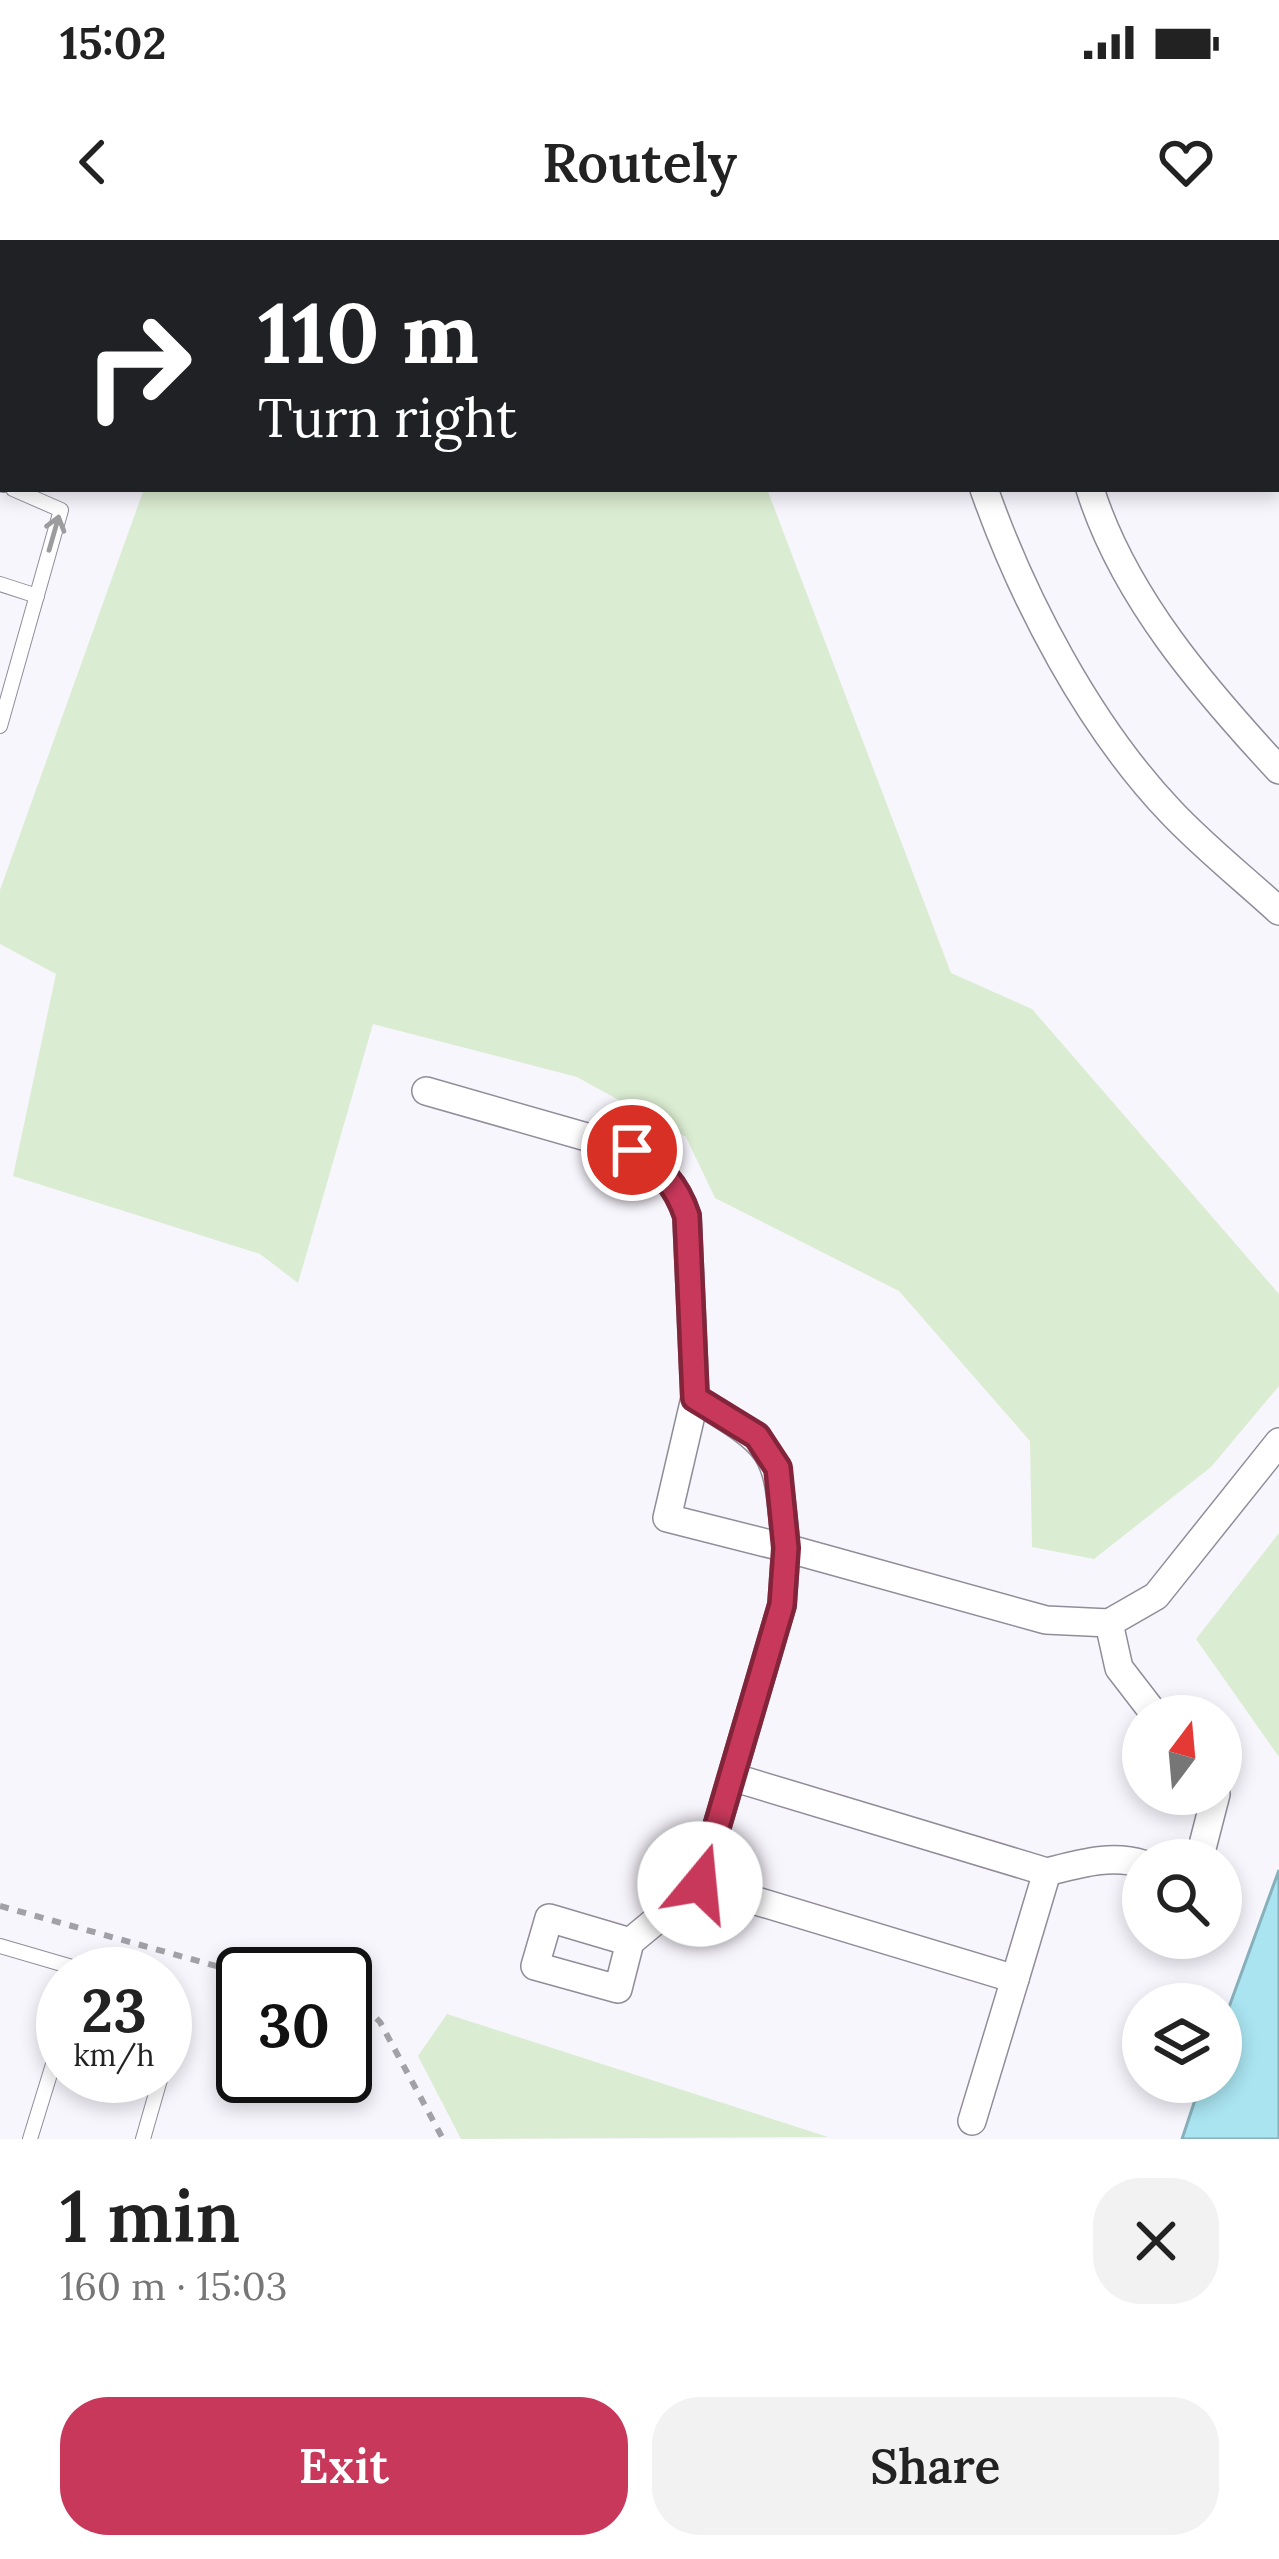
<!DOCTYPE html>
<meta charset="utf-8">
<style>
body{margin:0;font-family:Lora,serif;background:#f2f2f2;color:#222;height:100vh;display:flex;flex-direction:column;font-size:45px;white-space:nowrap}
*{box-sizing:border-box;margin:0}
p{font-size:39px;color:#767676}
.icon{flex:none;width:66px;height:66px;fill:none;stroke:currentColor;stroke-width:2;stroke-linecap:round;stroke-linejoin:round}
.map{position:relative;height:1899px;overflow:hidden}
.sheet{display:flex;flex-direction:column;background:#fff;flex:1}
.sheet>*{flex:none}
.hud{position:absolute;left:0px;top:0px;width:1281px;height:252px;box-shadow:0 6px 18px #0003;background:#202124;color:#fff;overflow:hidden}
.needle{width:78px;rotate:16deg}
.buttons{position:absolute;left:1122px;top:1455px;display:grid;gap:24px}
.buttons a{display:grid;place-items:center;width:120px;height:120px;border-radius:50%;background:#fff;box-shadow:0 6px 18px #0003;font-size:60px}
.speed{position:absolute;left:36px;top:1707px;display:flex;gap:24px;font-size:60px;font-weight:700;text-align:center}
.speed>*{display:grid;place-content:center;width:156px;height:156px;border-radius:50%;background:#fff;box-shadow:0 6px 18px #0003;line-height:1}
.speed small{font-size:30px;font-weight:400}
.speed .limit{border:6px solid #111;border-radius:18px;background:#fff;color:#111}
.pin{position:absolute;display:grid;place-items:center;width:102px;height:102px;color:#fff;margin:-51px;border:6px solid #fff;border-radius:50%;box-shadow:0 3px 12px #0007}
.me{position:absolute;width:132px;margin:-66px;rotate:17deg;stroke-linejoin:round;filter:drop-shadow(0 0 9px #0008)}
.turn{display:flex;align-items:center;gap:42px;height:252px;padding:0 60px;font-size:54px}
.turn .icon{width:156px;height:156px;stroke-width:2.5}
.turn b{display:block;font-size:84px;line-height:102px}
.round{display:grid;place-items:center;flex:none;width:126px;height:126px;border-radius:48px;background:#f2f2f2}
.summary{display:flex;align-items:center;justify-content:space-between;height:204px;padding:0 60px}
h1{font-size:72px;font-weight:600;line-height:90px}
.button{display:flex;gap:24px;margin-top:auto;padding:24px 60px}
.button a{flex:1;height:138px;border-radius:48px;background:#c8385a;color:#fff;font-size:48px;font-weight:600;line-height:138px;text-align:center}
.button a+a{background:#f2f2f2;color:#222}
.status{display:flex;justify-content:space-between;align-items:center;height:84px;padding:0 60px;background:#fff;direction:ltr}
.status svg{height:33px;fill:currentColor}
header{display:flex;justify-content:space-between;align-items:center;height:156px;padding:0 60px;background:#fff;font-size:54px;font-weight:600}
.map>svg:first-child{display:block}
.green{fill:#daecd1}
.water{fill:#a9e4f0;stroke:#87b0bb;stroke-width:3}
.lines{fill:none;stroke-linecap:round;stroke-linejoin:round}
.service-casing{stroke:#908c9a;stroke-width:16}
.minor-casing{stroke:#908c9a;stroke-width:30}
.path{stroke:#a2a1a7;stroke-width:6;stroke-dasharray:9 9;stroke-linecap:butt}
.service{stroke:#fff;stroke-width:14}
.minor{stroke:#fff;stroke-width:27}
.oneway{stroke:#9c9c9e}
.route-casing{stroke:#82243a;stroke-width:30}
.route{stroke:#c8385a;stroke-width:21}
</style>
<div class="status"><b>15:02</b><svg viewBox="0 0 49 12"><path d="M0 12V9h3v3zM5 12V6h3v6zM10 12V3h3v9zM15 12V0h3v12zM26 1h20v11H26zM47 4h2v5h-2z"/></svg></div>
<header><svg class="icon" aria-label="back" viewBox="0 0 24 24"><path d="M15 5l-7 7 7 7"/></svg>Routely<svg class="icon" aria-label="heart" viewBox="0 0 24 24"><path d="M12 20l-8-8c-3-5 5-10 8-4 3-6 11-1 8 4z"/></svg></header>
<div class="map">
<svg width="1279" height="1899" viewBox="0 0 1279 1899">
<rect width="100%" height="100%" fill="#f8f6fd"/>
<!-- green -->
<g class="green">
<polygon points="144,249 767,249 951,733 1032,769 1279,1054 1279,1146 1211,1227 1094,1319 1032,1307 1030,1201 899,1051 715,958 686,897 577,837 373,784 298,1043 260,1014 13,936 56,734 0,704 0,650"/>
<polygon points="1279,1293 1279,1517 1196,1399"/>
<polygon points="447,1774 828,1897 461,1899 418,1816"/>
</g>
<!-- water -->
<polygon class="water" points="1279,1630 1279,1899 1182,1899 1201,1842 1221,1842 1221,1789"/>
<g class="lines">
<!-- service casing -->
<g class="service-casing">
<g id="service">
<polyline points="338,0 346,3"/>
<polyline points="427,3 430,0"/>
<polyline points="0,244 3,245"/>
<polyline points="0,344 37,356"/>
<polyline points="0,486 61,270 13,249"/>
<polyline points="0,1706 96,1734"/>
<polyline points="165,1771 170,1789 165,1823"/>
<polyline points="30,1899 63,1792"/>
<polyline points="143,1899 161,1836"/>
</g>
</g>
<!-- minor casing -->
<g class="minor-casing">
<g id="minor">
<polyline points="1060,0 1061,3"/>
<polyline points="1252,0 1252,3"/>
<polyline points="1222,3 1223,0"/>
<polyline points="1278,101 1279,103"/>
<path d="M 984,249 C 1023,360 1089,486 1171,572 C 1204,607 1243,638 1279,671"/>
<path d="M 1090,249 C 1124,357 1204,449 1279,530"/>
<path d="M 426,851 L 632,910 C 660,929 676,943 687,976 L 695,1158 C 781,1211 776,1209 786,1308 L 667,1278 L 695,1158"/>
<polyline points="1109,1383 1119,1428 1156,1476"/>
<path d="M 732,1537 L 1047,1632 C 1079,1624 1111,1614 1143,1624"/>
<polyline points="1199,1620 1216,1554"/>
<polyline points="1047,1632 1015,1739 700,1644 782,1365 786,1308 1046,1380 1109,1383 1156,1356 1279,1202"/>
<polyline points="630,1702 618,1749 535,1726 549,1678 630,1702 700,1644"/>
<polyline points="972,1881 1015,1739"/>
</g>
</g>
<!-- path -->
<g class="path">
<polyline points="0,1666 245,1734"/>
<polyline points="345,1762 370,1772 380,1782 443,1899"/>
</g>
<!-- service -->
<use href="#service" class="service"/>
<!-- minor -->
<use href="#minor" class="minor"/>
</g>
<!-- one-way arrows -->
<defs><path id="oneway-shaft" d="M-6 0H5M1.5-3L5.5 0L1.5 3" fill="none" stroke-width="1.6" stroke-linecap="round" stroke-linejoin="round" transform="scale(3)"/></defs>
<use class="oneway" href="#oneway-shaft" transform="translate(54 293) rotate(-74)"/>
<g class="lines">
<!-- route casing -->
<g class="route-casing">
<path id="route" d="M 632,910 C 660,929 676,943 687,976 L 695,1158 L 757,1196 L 778,1228 L 786,1308 L 782,1365 L 700,1644"/>
</g>
<!-- route -->
<use href="#route" class="route"/>
</g>
</svg>
<div class="buttons">
<a><svg class="needle" viewBox="-14 -14 28 28"><path d="M0-13l5 13h-10z" fill="#e53935"/><path d="M0 13l5-13h-10z" fill="#767676"/></svg></a>
<a><svg class="icon" aria-label="search" viewBox="0 0 24 24"><circle cx="10" cy="10" r="6"/><path d="M15 15l6 6"/></svg></a>
<a><svg class="icon" aria-label="layers" viewBox="0 0 24 24"><path d="M12 4l9 5-9 5-9-5zM3 14l9 5 9-5"/></svg></a>
</div>
<div class="speed"><div>23<small>km/h</small></div><div class="limit">30</div></div>
<div class="pin" style="left:632px;top:910px;background:#d93025"><svg class="icon" aria-label="arrive" viewBox="0 0 24 24"><path d="M6 21V4h12l-3 4 3 4H6"/></svg></div>
<svg class="me" style="left:700px;top:1644px" viewBox="-20 -20 40 40"><circle r="19" fill="#fff"/><path d="M0-13L10 11 0 6-10 11z" fill="#c8385a"/></svg>
<div class="hud">
<div class="turn"><svg class="icon" aria-label="right" viewBox="0 0 24 24"><path d="M7 20v-9h11M14 6l5 5-5 5"/></svg><div><b>110 m</b>Turn right</div></div>
</div>
</div>
<section class="sheet">
<div class="summary"><div><h1>1 min</h1><p>160 m · 15:03</p></div><a class="round"><svg class="icon" aria-label="close" viewBox="0 0 24 24"><path d="M6 6l12 12M18 6L6 18"/></svg></a></div>
<div class="button"><a>Exit</a><a>Share</a></div>
</section>
